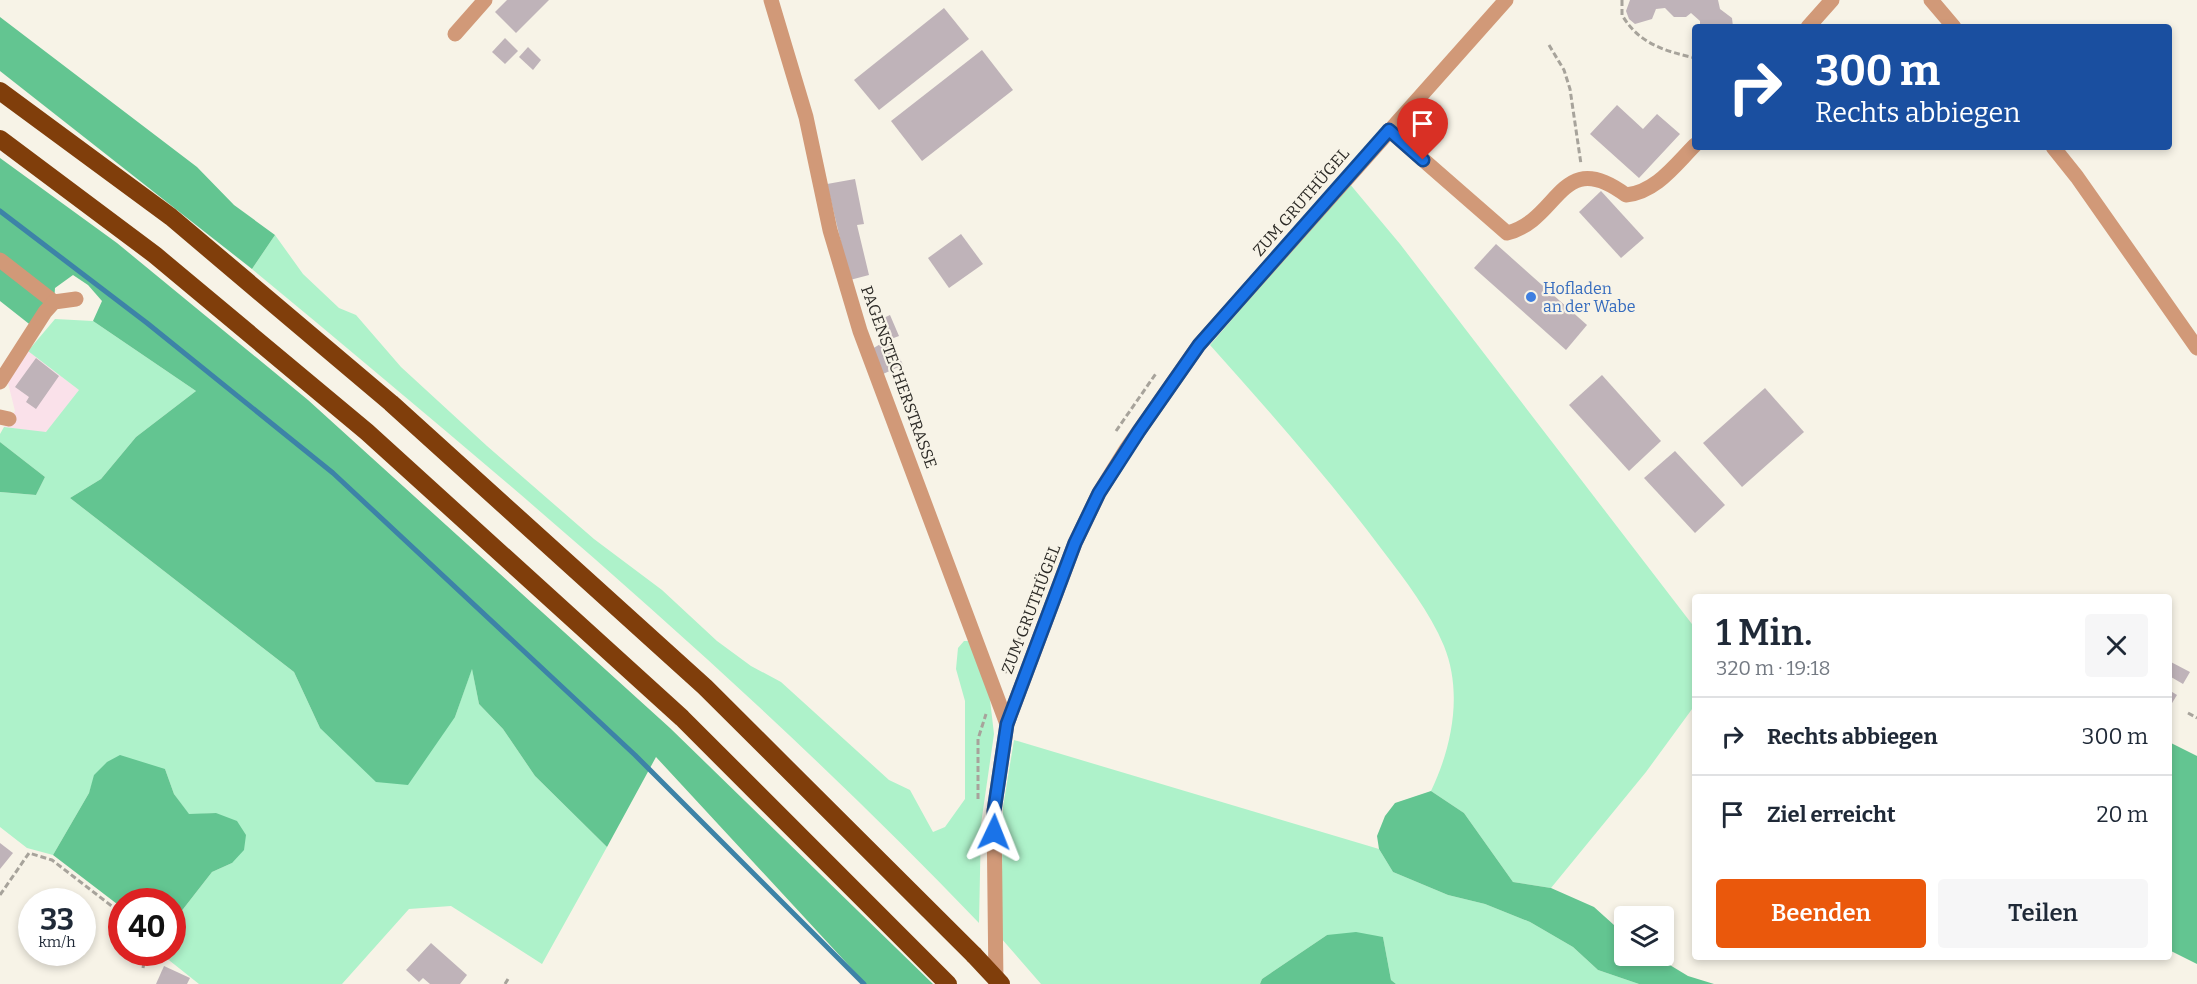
<!DOCTYPE html>
<html lang="de">
<meta charset="utf-8">
<style>
body{margin:0;font-family:Bitter,serif;background:#f6f6f7;color:#1f2937;height:100vh;display:flex;flex-direction:column;font-size:22px;white-space:nowrap}
*{box-sizing:border-box;margin:0}
p{font-size:20px;color:#747a83}
.icon{flex:none;width:33px;height:33px;fill:none;stroke:currentColor;stroke-width:2;stroke-linecap:round;stroke-linejoin:round}
.map{position:relative;flex:1;overflow:hidden}
.side{position:absolute;left:1692px;top:594px;width:480px;height:366px;display:flex;flex-direction:column;background:#fff;border-radius:6px;box-shadow:0 3px 9px #0003}
.side>*{flex:none}
.banner{position:absolute;left:1692px;top:24px;width:480px;height:126px;border-radius:6px;box-shadow:0 3px 9px #0003;background:#1a4fa0;color:#fff;overflow:hidden}
.fabs{position:absolute;left:1614px;top:906px;display:grid;gap:12px}
.fabs a{display:grid;place-items:center;width:60px;height:60px;border-radius:6px;background:#fff;box-shadow:0 3px 9px #0003;font-size:30px}
.speed{position:absolute;left:18px;top:888px;display:flex;gap:12px;font-size:30px;font-weight:700;text-align:center}
.speed>*{display:grid;place-content:center;width:78px;height:78px;border-radius:50%;background:#fff;box-shadow:0 3px 9px #0003;line-height:1}
.speed small{font-size:15px;font-weight:400}
.speed .limit{border:9px solid #d22;background:#fff;color:#111}
.pin{position:absolute;display:grid;place-items:center;width:51px;height:51px;color:#fff;margin:-62px -26px;border-radius:50% 50% 50% 0;rotate:-45deg;box-shadow:0 0 6px #0007}
.pin .icon{rotate:45deg}
.me{position:absolute;width:66px;margin:-33px;rotate:2deg;stroke-linejoin:round;filter:drop-shadow(0 0 4px #0008)}
.turn{display:flex;align-items:center;gap:21px;height:126px;padding:0 24px;font-size:27px}
.turn .icon{width:78px;height:78px;stroke-width:2.5}
.turn b{display:block;font-size:42px;line-height:51px}
.round{display:grid;place-items:center;flex:none;width:63px;height:63px;border-radius:6px;background:#f6f6f7}
.headline{display:flex;align-items:center;justify-content:space-between;height:102px;padding:0 24px}
h1{font-size:36px;font-weight:600;line-height:45px}
.primary-button{display:flex;gap:12px;margin-top:auto;padding:12px 24px}
.primary-button a{flex:1;height:69px;border-radius:6px;background:#ea580c;color:#fff;font-size:24px;font-weight:600;line-height:69px;text-align:center}
.primary-button a+a{background:#f6f6f7;color:#1f2937}
ul{padding:0;list-style:none}
li{display:flex;align-items:center;gap:18px;height:78px;padding:0 24px;border-top:2px solid #e0e1e3}
li div{flex:1}
li b{display:block;font-size:22px}
li em{font-style:normal}
.map>svg:first-child{display:block}
.industrial{fill:#fae1ea}
.green{fill:#aef2ca}
.forest{fill:#63c591}
.lines{fill:none;stroke-linecap:round;stroke-linejoin:round}
.stream{stroke:#3d83a7;stroke-width:5}
.building{fill:#bfb3b9}
.path{stroke:#a7a39b;stroke-width:3;stroke-dasharray:6 3;stroke-linecap:butt}
.minor{stroke:#d19978;stroke-width:15}
.highway{stroke:#803e0b;stroke-width:18}
.highway-bridge{stroke:#803e0b;stroke-width:18}
.route-casing{stroke:#114b97;stroke-width:15}
.route{stroke:#1a73e8;stroke-width:10}
.shop-dot{fill:#3f7fe0;stroke:#f7f3e7;stroke-width:2}
.labels{text-anchor:middle;dominant-baseline:central;stroke-width:4.5;stroke-linejoin:round;paint-order:stroke}
.street-label{font-size:16px;fill:#2d2b27;stroke:#f7f3e7}
.shop-label{font-size:16px;fill:#366cbe;stroke:#f7f3e7;text-anchor:start}
</style>
<div class="map">
<svg width="2197" height="984" viewBox="0 0 2197 984">
<rect width="100%" height="100%" fill="#f7f3e7"/>
<!-- industrial -->
<polygon class="industrial" points="28,351 79,390 46,433 4,427 15,411 8,383"/>
<!-- green -->
<g class="green">
<path d="M 1349,183 L 1400,244 L 1695,628 L 1695,705 L 1646,772 L 1551,888 L 1513,882 L 1464,813 L 1431,791 C 1452,747 1463,693 1444,646 C 1430,612 1405,580 1383,551 C 1329,479 1270,412 1210,345 Z"/>
<path d="M 275,235 L 303,274 L 339,308 L 356,315 L 401,367 L 487,446 L 594,539 L 662,590 L 717,641 L 751,666 L 781,682 L 889,780 L 910,790 L 933,832 L 945,827 L 965,799 L 965,701 L 956,669 L 958,648 L 964,641 L 970,641 L 989,691 L 994,734 L 981,824 L 979,923 C 753,687 503,477 252,269 Z"/>
<polygon points="55,319 93,321 196,391 136,437 101,479 70,498 294,672 320,728 455,717 472,668 479,704 503,729 535,776 607,847 542,964 451,906 409,909 342,984 199,984 160,953 172,952 173,922 212,872 232,863 216,813 189,815 174,794 165,769 95,775 89,793 53,855 27,848 0,827 0,492 36,495 45,477 0,442 0,434 4,427 46,432 79,390 28,351"/>
<polygon points="1014,740 1379,849 1393,872 1448,895 1485,904 1530,922 1573,947 1598,970 1639,984 1396,984 1391,980 1383,937 1327,935 1262,979 1260,984 1041,984 1001,938 1003,807"/>
</g>
<!-- forest -->
<g class="forest">
<polygon points="0,17 197,167 234,205 275,235 252,269 0,71"/>
<polygon points="0,158 117,243 308,400 670,728 933,984 866,984 656,757 607,847 535,776 503,729 479,704 472,669 455,717 408,785 376,782 320,728 294,672 70,498 101,479 136,437 196,391 93,321 102,301 88,285 73,275 55,288 54,302 33,327 0,301"/>
<polygon points="0,442 45,477 36,495 0,492"/>
<polygon points="2169,742 2197,756 2197,964 2169,950"/>
<polygon points="120,755 165,769 174,794 189,814 216,813 237,821 246,835 244,850 232,863 212,872 173,922 172,902 122,902 121,907 53,855 89,793 94,775 107,762"/>
<polygon points="1431,791 1464,813 1513,882 1551,888 1594,907 1624,934 1624,956 1655,956 1688,976 1714,984 1639,984 1598,970 1573,947 1530,922 1485,904 1448,895 1393,872 1379,849 1377,836 1385,816 1395,803"/>
<polygon points="1356,932 1383,937 1391,980 1396,984 1260,984 1262,979 1327,935"/>
</g>
<g class="lines">
<!-- stream -->
<polyline class="stream" points="0,211 147,323 333,473 635,755 864,984"/>
</g>
<!-- building -->
<g class="building">
<polygon points="507,0 549,0 516,33 495,12"/>
<polygon points="1630,0 1718,0 1720,9 1732,18 1733,27 1700,27 1700,21 1691,13 1686,17 1674,17 1665,8 1656,9 1652,19 1635,24 1629,19 1626,11"/>
<polygon points="944,8 969,39 879,110 854,80"/>
<polygon points="505,38 518,51 505,64 492,52"/>
<polygon points="528,47 541,60 533,70 519,57"/>
<polygon points="982,50 1013,90 922,161 891,121"/>
<polygon points="1617,105 1643,129 1657,114 1680,134 1639,178 1590,134"/>
<polygon points="855,179 864,224 857,225 869,275 850,280 827,184"/>
<polygon points="1601,191 1644,238 1621,258 1579,212"/>
<polygon points="961,234 983,264 949,288 928,258"/>
<polygon points="1496,244 1587,325 1566,350 1474,268"/>
<polygon points="890,315 899,336 891,339 903,365 883,374 872,349 882,343 873,323"/>
<polygon points="36,358 59,376 36,409 26,402 29,397 15,387"/>
<polygon points="1602,375 1661,441 1629,471 1569,405"/>
<polygon points="1765,388 1804,432 1742,487 1703,443"/>
<polygon points="1675,451 1725,505 1695,533 1644,478"/>
<polygon points="2169,661 2190,672 2183,684 2171,677 2169,680"/>
<polygon points="2169,690 2177,695 2169,708"/>
<polygon points="0,843 13,853 0,869"/>
<polygon points="431,943 467,975 460,984 430,984 423,978 419,982 406,970"/>
<polygon points="164,966 190,978 187,984 156,984"/>
</g>
<g class="lines">
<!-- path -->
<g class="path">
<path d="M 1622,0 L 1622,15 C 1639,44 1665,51 1695,58"/>
<polyline points="1549,45 1564,70 1570,89 1581,164"/>
<polyline points="1116,431 1157,372"/>
<polyline points="1005,673 1020,637"/>
<polyline points="2188,713 2197,718"/>
<polyline points="978,799 978,739 986,714"/>
<polyline points="0,895 29,853 52,860 122,914"/>
<polyline points="143,968 146,952"/>
<polyline points="505,984 508,979"/>
</g>
<!-- minor -->
<g class="minor">
<polyline points="771,0 806,117 830,230 860,331 1007,724"/>
<polyline points="1931,0 1954,27"/>
<polyline points="1808,27 1832,0"/>
<polyline points="455,34 485,0"/>
<path d="M 1389,130 L 1507,233 C 1560,220 1560,146 1626,195 C 1656,192 1675,165 1695,145"/>
<polyline points="2053,147 2077,177 2197,348"/>
<polyline points="0,260 54,302"/>
<polyline points="0,382 45,312 54,302 76,299"/>
<polyline points="0,417 9,419"/>
<polyline points="996,984 994,811 1007,724 1075,543 1099,493 1127,448 1199,345 1506,0"/>
</g>
<!-- highway -->
<g class="highway">
<polyline points="0,91 171,217 391,403 705,687 974,955"/>
<polyline points="0,139 155,255 367,432 682,718 948,984"/>
</g>
<!-- highway-bridge -->
<polyline class="highway-bridge" points="974,955 1001,984"/>
</g>
<g class="lines">
<!-- route casing -->
<g class="route-casing">
<polyline id="route" points="994,832 994,811 1007,724 1075,543 1099,493 1139,431 1199,345 1389,130 1423,160"/>
</g>
<!-- route -->
<use href="#route" class="route"/>
</g>
<!-- markers -->
<circle class="shop-dot" cx="1531" cy="297" r="6"/>
<g class="labels">
<!-- street labels -->
<g class="street-label">
<text transform="translate(1301 202) rotate(-49)">ZUM GRUTHÜGEL</text>
<text transform="translate(899 377) rotate(70)">PAGENSTECHERSTRASSE</text>
<text transform="translate(1031 609) rotate(-69)">ZUM GRUTHÜGEL</text>
</g>
<!-- shop labels -->
<g class="shop-label">
<text x="1543" y="288">Hofladen<tspan x="1543" dy="18">an der Wabe</tspan></text>
</g>
</g>
</svg>
<div class="fabs">
<a><svg class="icon" aria-label="layers" viewBox="0 0 24 24"><path d="M12 4l9 5-9 5-9-5zM3 14l9 5 9-5"/></svg></a>
</div>
<div class="speed"><div>33<small>km/h</small></div><div class="limit">40</div></div>
<div class="pin" style="left:1423px;top:160px;background:#d93025"><svg class="icon" aria-label="arrive" viewBox="0 0 24 24"><path d="M6 21V4h12l-3 4 3 4H6"/></svg></div>
<svg class="me" style="left:994px;top:832px" viewBox="-20 -20 40 40"><path d="M0-17L14 15 0 8-14 15z" fill="#1a73e8" stroke="#fff" stroke-width="4"/></svg>
<div class="banner">
<div class="turn"><svg class="icon" aria-label="right" viewBox="0 0 24 24"><path d="M7 20v-9h11M14 6l5 5-5 5"/></svg><div><b>300 m</b>Rechts abbiegen</div></div>
</div>
<section class="side">
<div class="headline"><div><h1>1 Min.</h1><p>320 m · 19:18</p></div><a class="round"><svg class="icon" aria-label="close" viewBox="0 0 24 24"><path d="M6 6l12 12M18 6L6 18"/></svg></a></div>
<ul>
<li><svg class="icon" aria-label="right" viewBox="0 0 24 24"><path d="M7 20v-9h11M14 6l5 5-5 5"/></svg><div><b>Rechts abbiegen</b></div><em>300 m</em></li>
<li><svg class="icon" aria-label="arrive" viewBox="0 0 24 24"><path d="M6 21V4h12l-3 4 3 4H6"/></svg><div><b>Ziel erreicht</b></div><em>20 m</em></li>
</ul>
<div class="primary-button"><a>Beenden</a><a>Teilen</a></div>
</section>
</div>
